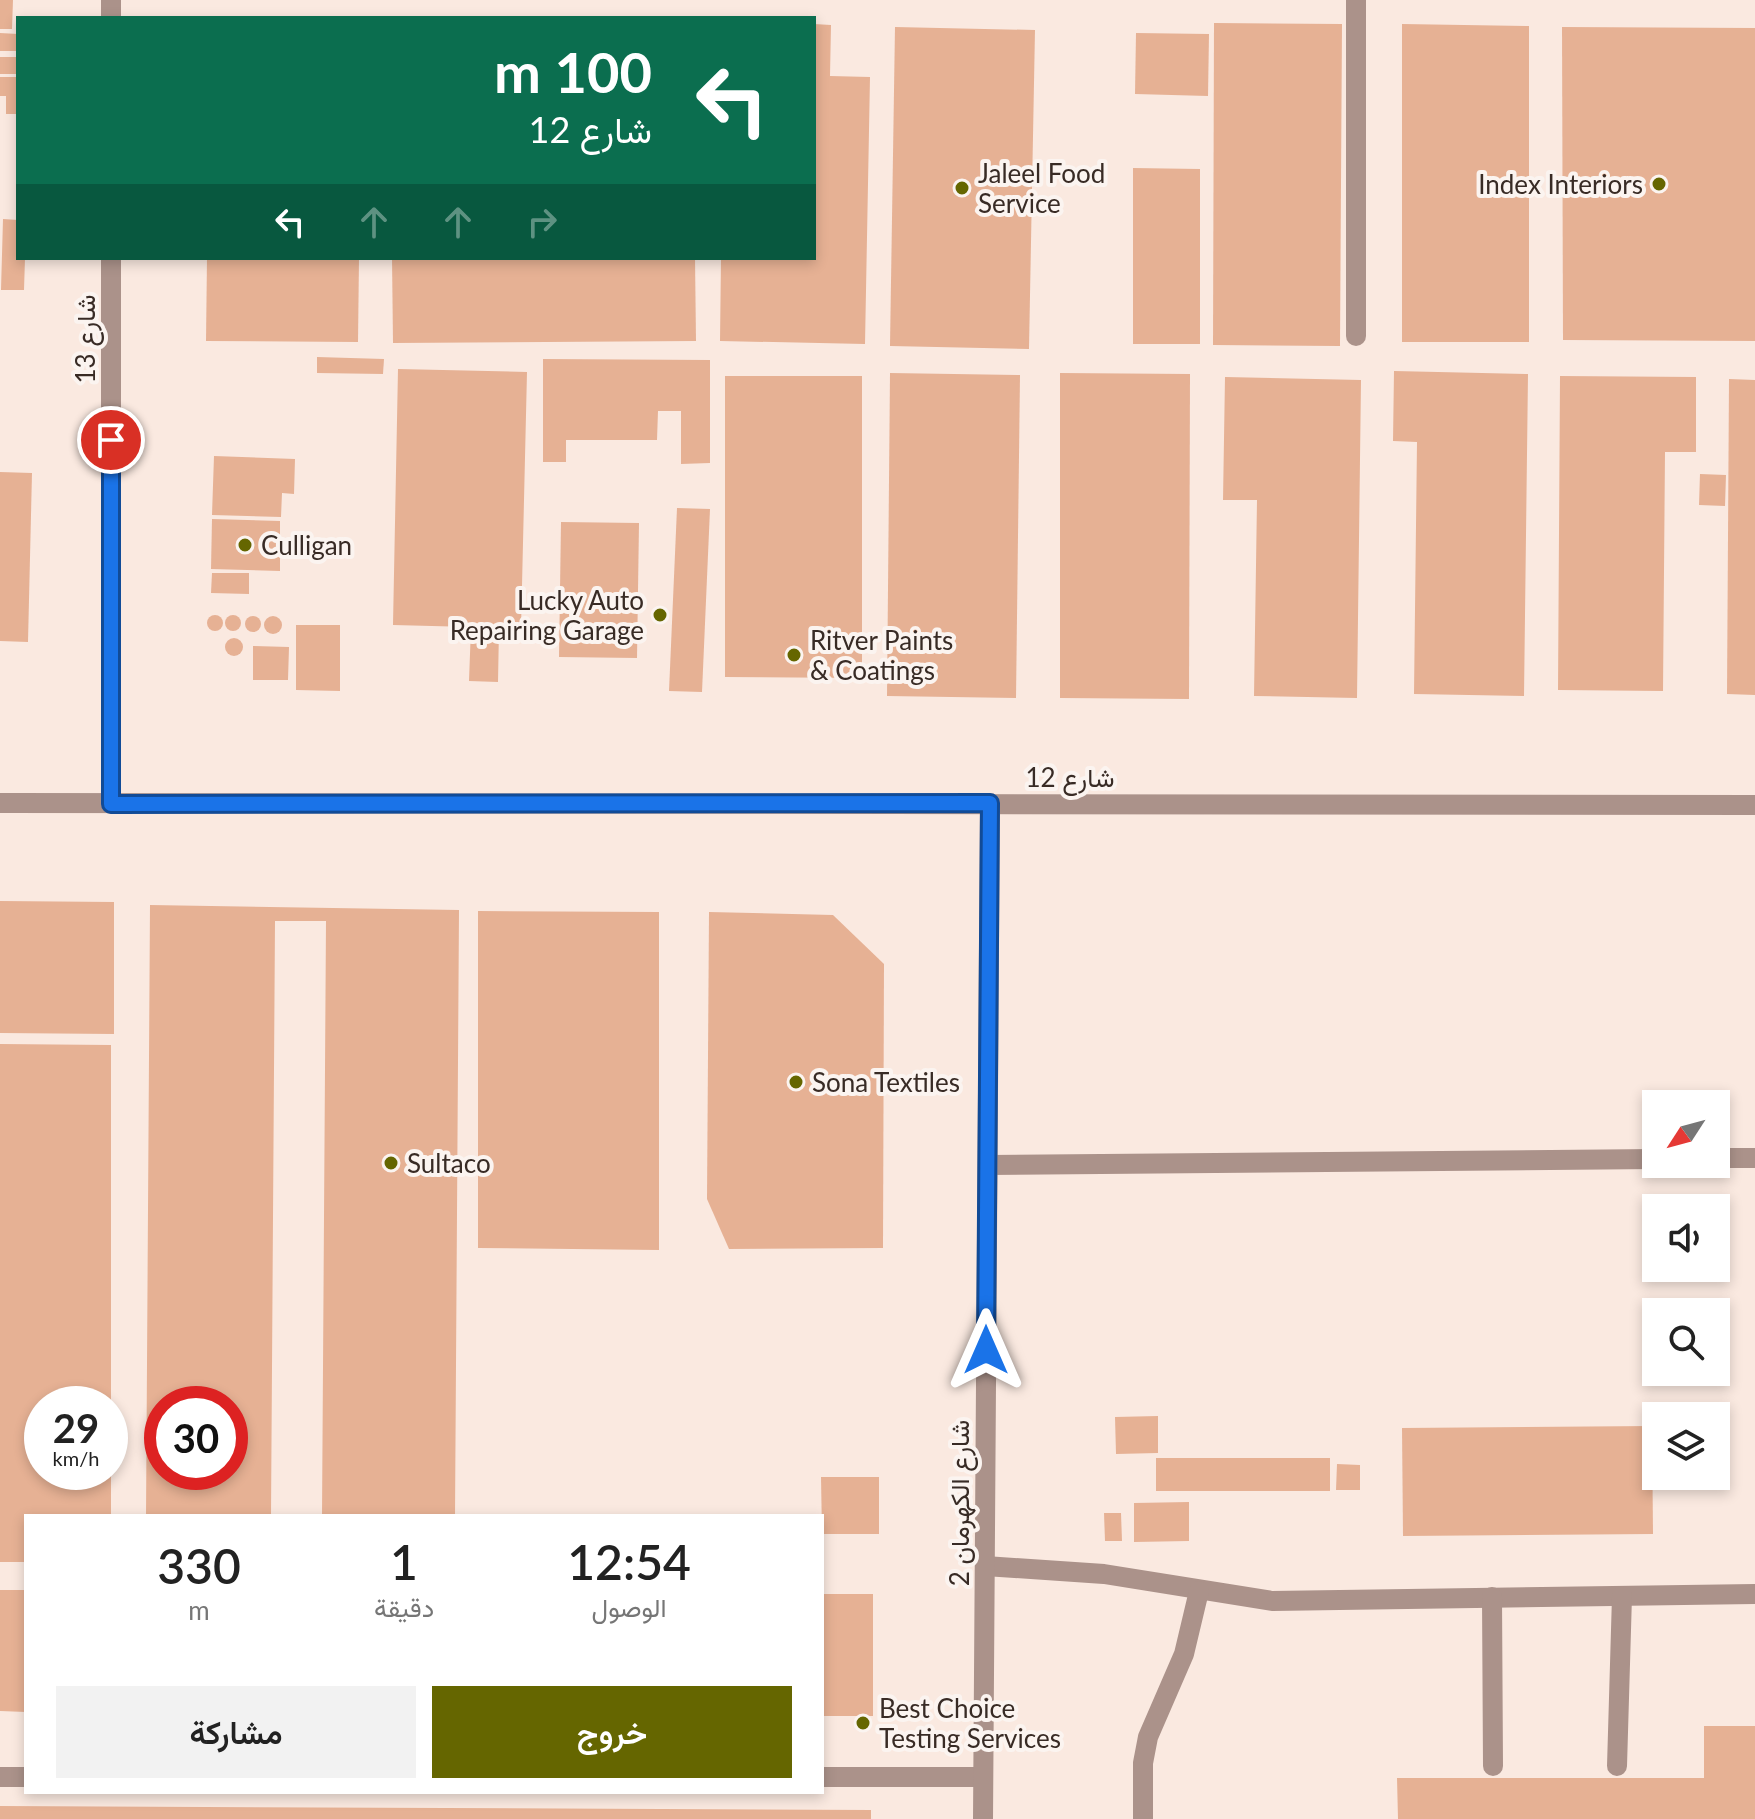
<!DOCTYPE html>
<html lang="ar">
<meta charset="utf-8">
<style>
body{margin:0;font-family:Lato,Vazirmatn,sans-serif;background:#f2f2f2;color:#222;direction:rtl;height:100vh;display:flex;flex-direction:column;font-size:30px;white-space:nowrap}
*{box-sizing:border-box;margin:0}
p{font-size:26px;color:#767676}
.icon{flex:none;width:44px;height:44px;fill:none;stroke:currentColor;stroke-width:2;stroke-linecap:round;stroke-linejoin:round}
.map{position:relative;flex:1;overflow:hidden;direction:ltr}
.details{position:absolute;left:24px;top:1514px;width:800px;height:280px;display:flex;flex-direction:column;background:#fff;border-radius:0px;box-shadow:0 4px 12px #0003;direction:rtl}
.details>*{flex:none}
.banner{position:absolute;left:16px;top:16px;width:800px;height:244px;border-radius:0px;box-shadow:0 4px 12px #0003;direction:rtl;background:#0b6e4f;color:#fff;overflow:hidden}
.needle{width:52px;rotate:234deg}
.fabs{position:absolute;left:1642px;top:1090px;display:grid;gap:16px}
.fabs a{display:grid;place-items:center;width:88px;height:88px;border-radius:0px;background:#fff;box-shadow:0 4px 12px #0003;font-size:40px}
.speed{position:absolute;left:24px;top:1386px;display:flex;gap:16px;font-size:40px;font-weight:700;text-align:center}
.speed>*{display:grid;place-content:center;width:104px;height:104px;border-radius:50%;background:#fff;box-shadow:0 4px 12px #0003;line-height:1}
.speed small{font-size:20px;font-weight:400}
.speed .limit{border:12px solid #d22;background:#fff;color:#111}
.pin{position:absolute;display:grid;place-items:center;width:68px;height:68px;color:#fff;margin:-34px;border:4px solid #fff;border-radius:50%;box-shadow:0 2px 8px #0007}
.me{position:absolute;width:88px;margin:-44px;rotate:0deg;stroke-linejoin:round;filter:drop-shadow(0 0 6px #0008)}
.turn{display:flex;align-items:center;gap:28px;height:168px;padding:0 32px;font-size:36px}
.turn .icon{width:104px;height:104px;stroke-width:2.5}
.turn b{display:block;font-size:56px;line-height:68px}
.lanes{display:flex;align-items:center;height:76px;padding:0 32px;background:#0003;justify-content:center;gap:40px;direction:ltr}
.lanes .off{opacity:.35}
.eta{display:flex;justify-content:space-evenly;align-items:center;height:136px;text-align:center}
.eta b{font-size:48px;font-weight:600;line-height:56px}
.primary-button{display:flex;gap:16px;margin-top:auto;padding:16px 32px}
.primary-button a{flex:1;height:92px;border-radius:0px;background:#656600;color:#fff;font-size:32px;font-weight:600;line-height:92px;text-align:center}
.primary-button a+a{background:#f2f2f2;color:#222}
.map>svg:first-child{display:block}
.built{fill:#fae9e0;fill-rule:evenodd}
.building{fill:#e6b194;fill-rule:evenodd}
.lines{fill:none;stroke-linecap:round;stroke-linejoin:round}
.lane{stroke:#ab928a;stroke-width:20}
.street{stroke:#ab928a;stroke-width:20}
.route-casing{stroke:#114b97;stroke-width:20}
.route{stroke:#1a73e8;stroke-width:14}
.poi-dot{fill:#656600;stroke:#fbf4f0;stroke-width:3}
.labels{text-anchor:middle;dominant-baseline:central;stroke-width:8;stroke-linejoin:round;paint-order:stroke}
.poi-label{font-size:26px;fill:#382b25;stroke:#fbf4f0;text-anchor:start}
.street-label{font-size:26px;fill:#382b25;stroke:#fbf4f0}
</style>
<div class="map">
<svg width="1755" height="1819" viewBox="0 0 1755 1819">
<rect width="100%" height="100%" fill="#fbf4f0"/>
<!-- built -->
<path class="built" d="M 0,0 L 1755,0 L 1755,1819 L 0,1819 ZM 18,18 L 814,18 L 814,258 L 18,258 ZM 1656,1104 L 1716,1104 L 1716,1164 L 1656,1164 ZM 1656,1208 L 1716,1208 L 1716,1268 L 1656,1268 ZM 1656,1312 L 1716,1312 L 1716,1372 L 1656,1372 ZM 42,1404 L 110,1404 L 110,1472 L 42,1472 ZM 162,1404 L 230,1404 L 230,1472 L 162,1472 ZM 1656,1416 L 1716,1416 L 1716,1476 L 1656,1476 ZM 26,1516 L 822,1516 L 822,1792 L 26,1792 Z"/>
<!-- building -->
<g class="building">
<polygon points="0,0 13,0 12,29 0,29"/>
<polygon points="1214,23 1342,24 1340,346 1213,345"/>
<polygon points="814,24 831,25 830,76 870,77 865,344 720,341 721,258 814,258"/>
<polygon points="1402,24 1529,26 1529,342 1402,342"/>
<polygon points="895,27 1035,30 1029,349 890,346"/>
<polygon points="1562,27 1755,28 1755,341 1563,340"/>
<polygon points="0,33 18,34 18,51 0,51"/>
<polygon points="1136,33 1209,34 1208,96 1135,94"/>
<rect x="0" y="57" width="18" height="17"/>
<polygon points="0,77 18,77 18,114 6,114 6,96 0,96"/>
<polygon points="1133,168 1200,169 1200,344 1133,344"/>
<polygon points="3,219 18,220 18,258 25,258 24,290 1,290"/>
<polygon points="207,258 359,258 358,342 206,341"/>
<polygon points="392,258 695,258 696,341 393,343"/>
<polygon points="317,357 384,359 383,374 317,373"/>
<polygon points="543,359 710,360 710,463 681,464 681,411 658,411 657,440 566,440 566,462 543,462"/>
<polygon points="398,369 527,372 521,628 499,628 498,682 469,681 471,627 393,625"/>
<polygon points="1394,371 1528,374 1524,696 1414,694 1417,442 1393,441"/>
<polygon points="890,373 1020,375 1016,698 887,696"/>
<polygon points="1060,373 1190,374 1189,699 1060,698"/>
<polygon points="725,376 862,376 862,678 725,677"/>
<polygon points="1560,376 1696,377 1696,452 1665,452 1663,691 1558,690"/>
<polygon points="1225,377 1361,380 1357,698 1254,696 1257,500 1223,500"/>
<polygon points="1729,379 1755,380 1755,695 1727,694"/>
<polygon points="214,456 295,459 294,494 282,493 281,517 212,515"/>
<polygon points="0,472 32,473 28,642 0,641"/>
<polygon points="1700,474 1726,475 1725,506 1699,505"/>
<polygon points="677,508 710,509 702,692 669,691"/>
<polygon points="212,519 280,521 280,571 211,569"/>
<polygon points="561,522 639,523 637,658 559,657"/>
<polygon points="212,573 249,573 249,594 211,593"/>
<circle cx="215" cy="623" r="8"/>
<circle cx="233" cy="623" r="8"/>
<circle cx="253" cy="624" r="8"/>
<circle cx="273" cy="625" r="9"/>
<polygon points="296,625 340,625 340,691 296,690"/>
<circle cx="234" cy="647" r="9"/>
<polygon points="253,646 289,647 288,680 253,680"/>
<polygon points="0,901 114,902 114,1034 0,1033"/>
<path d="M 150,905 L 459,910 L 455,1516 L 322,1516 L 326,921 L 275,921 L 271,1516 L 146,1516 ZM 162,1404 L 230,1404 L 230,1472 L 162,1472 Z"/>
<polygon points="478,911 659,912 659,1250 478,1248"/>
<polygon points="709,912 833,915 884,964 883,1248 729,1249 707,1199"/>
<polygon points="0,1044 111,1045 111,1404 42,1404 42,1472 111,1472 111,1516 26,1516 26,1562 0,1562"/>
<polygon points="1158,1416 1158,1453 1116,1454 1115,1417"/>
<polygon points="1652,1426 1653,1534 1403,1536 1402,1428"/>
<rect x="1156" y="1458" width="174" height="33"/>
<polygon points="1337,1464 1360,1465 1360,1490 1336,1490"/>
<polygon points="821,1477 879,1477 879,1534 822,1534"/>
<polygon points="1189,1502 1189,1541 1134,1542 1134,1503"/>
<polygon points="1104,1513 1121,1513 1122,1541 1105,1541"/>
<polygon points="0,1590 26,1590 26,1712 0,1711"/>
<rect x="822" y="1594" width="51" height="122"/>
<polygon points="1704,1726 1755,1726 1755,1819 1398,1819 1397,1778 1704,1778"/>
<polygon points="0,1806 871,1810 871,1819 0,1819"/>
</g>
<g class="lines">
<!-- lane -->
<g class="lane">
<polyline points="111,18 111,0"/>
<polyline points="1356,336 1356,0"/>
<polyline points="111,804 111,258"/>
<polyline points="1716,1158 1755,1158"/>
<polyline points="988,1165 1656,1159"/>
<polyline points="985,1566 1104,1574 1272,1601 1755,1594"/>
<polyline points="1492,1597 1493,1766"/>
<polyline points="1617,1766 1622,1596"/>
<polyline points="0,1777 26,1777"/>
<polyline points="822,1777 983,1777"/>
<polyline points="1143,1819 1143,1763 1148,1737 1184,1654 1199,1591"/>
</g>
<!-- street -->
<g class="street">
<polyline points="0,803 1755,805"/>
<polyline points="983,1819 990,803"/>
</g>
</g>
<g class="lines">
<!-- route casing -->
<g class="route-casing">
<polyline id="route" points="111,440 111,804 990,803 986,1350"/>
</g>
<!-- route -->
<use href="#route" class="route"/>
</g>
<!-- markers -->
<g class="poi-dot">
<circle cx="1659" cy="184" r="8"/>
<circle cx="962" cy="188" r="8"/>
<circle cx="245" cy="545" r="8"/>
<circle cx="660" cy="615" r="8"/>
<circle cx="794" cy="655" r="8"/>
<circle cx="796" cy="1082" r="8"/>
<circle cx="391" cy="1163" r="8"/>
<circle cx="863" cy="1723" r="8"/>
</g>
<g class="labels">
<!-- poi labels -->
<g class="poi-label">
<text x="978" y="173">Jaleel Food<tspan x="978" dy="30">Service</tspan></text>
<text x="1643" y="184" text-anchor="end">Index Interiors</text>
<text x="261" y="545">Culligan</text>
<text x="644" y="600" text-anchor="end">Lucky Auto<tspan x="644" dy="30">Repairing Garage</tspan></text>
<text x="810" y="640">Ritver Paints<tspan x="810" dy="30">&amp; Coatings</tspan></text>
<text x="812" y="1082">Sona Textiles</text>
<text x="407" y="1163">Sultaco</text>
<text x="879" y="1708">Best Choice<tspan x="879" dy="30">Testing Services</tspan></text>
</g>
<!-- street labels -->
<g class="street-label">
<text transform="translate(85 339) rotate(-90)">شارع 13</text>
<text x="1070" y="777">شارع 12</text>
<text transform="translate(959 1503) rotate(-90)">شارع الكهرمان 2</text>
</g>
</g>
</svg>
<div class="fabs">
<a><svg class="needle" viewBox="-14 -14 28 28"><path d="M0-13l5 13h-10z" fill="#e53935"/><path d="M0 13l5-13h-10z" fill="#767676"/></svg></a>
<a><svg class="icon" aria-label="sound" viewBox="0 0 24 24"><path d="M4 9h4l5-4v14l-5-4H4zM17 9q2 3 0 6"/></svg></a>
<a><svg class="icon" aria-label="search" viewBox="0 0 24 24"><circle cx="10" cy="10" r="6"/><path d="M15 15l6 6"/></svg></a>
<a><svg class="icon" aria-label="layers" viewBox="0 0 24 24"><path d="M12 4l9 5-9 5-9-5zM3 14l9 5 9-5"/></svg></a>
</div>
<div class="speed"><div>29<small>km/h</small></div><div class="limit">30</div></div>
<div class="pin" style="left:111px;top:440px;background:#d93025"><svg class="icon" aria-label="arrive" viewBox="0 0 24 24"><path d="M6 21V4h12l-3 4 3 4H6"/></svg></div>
<svg class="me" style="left:986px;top:1350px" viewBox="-20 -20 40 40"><path d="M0-17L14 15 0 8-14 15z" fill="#1a73e8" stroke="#fff" stroke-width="4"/></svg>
<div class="banner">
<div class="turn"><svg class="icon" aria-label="left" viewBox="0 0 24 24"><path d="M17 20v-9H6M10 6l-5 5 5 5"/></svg><div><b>100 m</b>شارع 12</div></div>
<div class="lanes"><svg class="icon" aria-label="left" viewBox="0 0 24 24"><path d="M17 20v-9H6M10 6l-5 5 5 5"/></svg><svg class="icon off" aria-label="ahead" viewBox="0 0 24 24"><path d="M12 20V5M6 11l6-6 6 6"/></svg><svg class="icon off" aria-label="ahead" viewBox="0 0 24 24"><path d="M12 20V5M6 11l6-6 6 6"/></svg><svg class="icon off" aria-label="right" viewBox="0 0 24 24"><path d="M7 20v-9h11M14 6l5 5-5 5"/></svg></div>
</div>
<section class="details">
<div class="eta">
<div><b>12:54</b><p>الوصول</p></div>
<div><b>1</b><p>دقيقة</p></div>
<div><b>330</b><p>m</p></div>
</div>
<div class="primary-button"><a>خروج</a><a>مشاركة</a></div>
</section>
</div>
